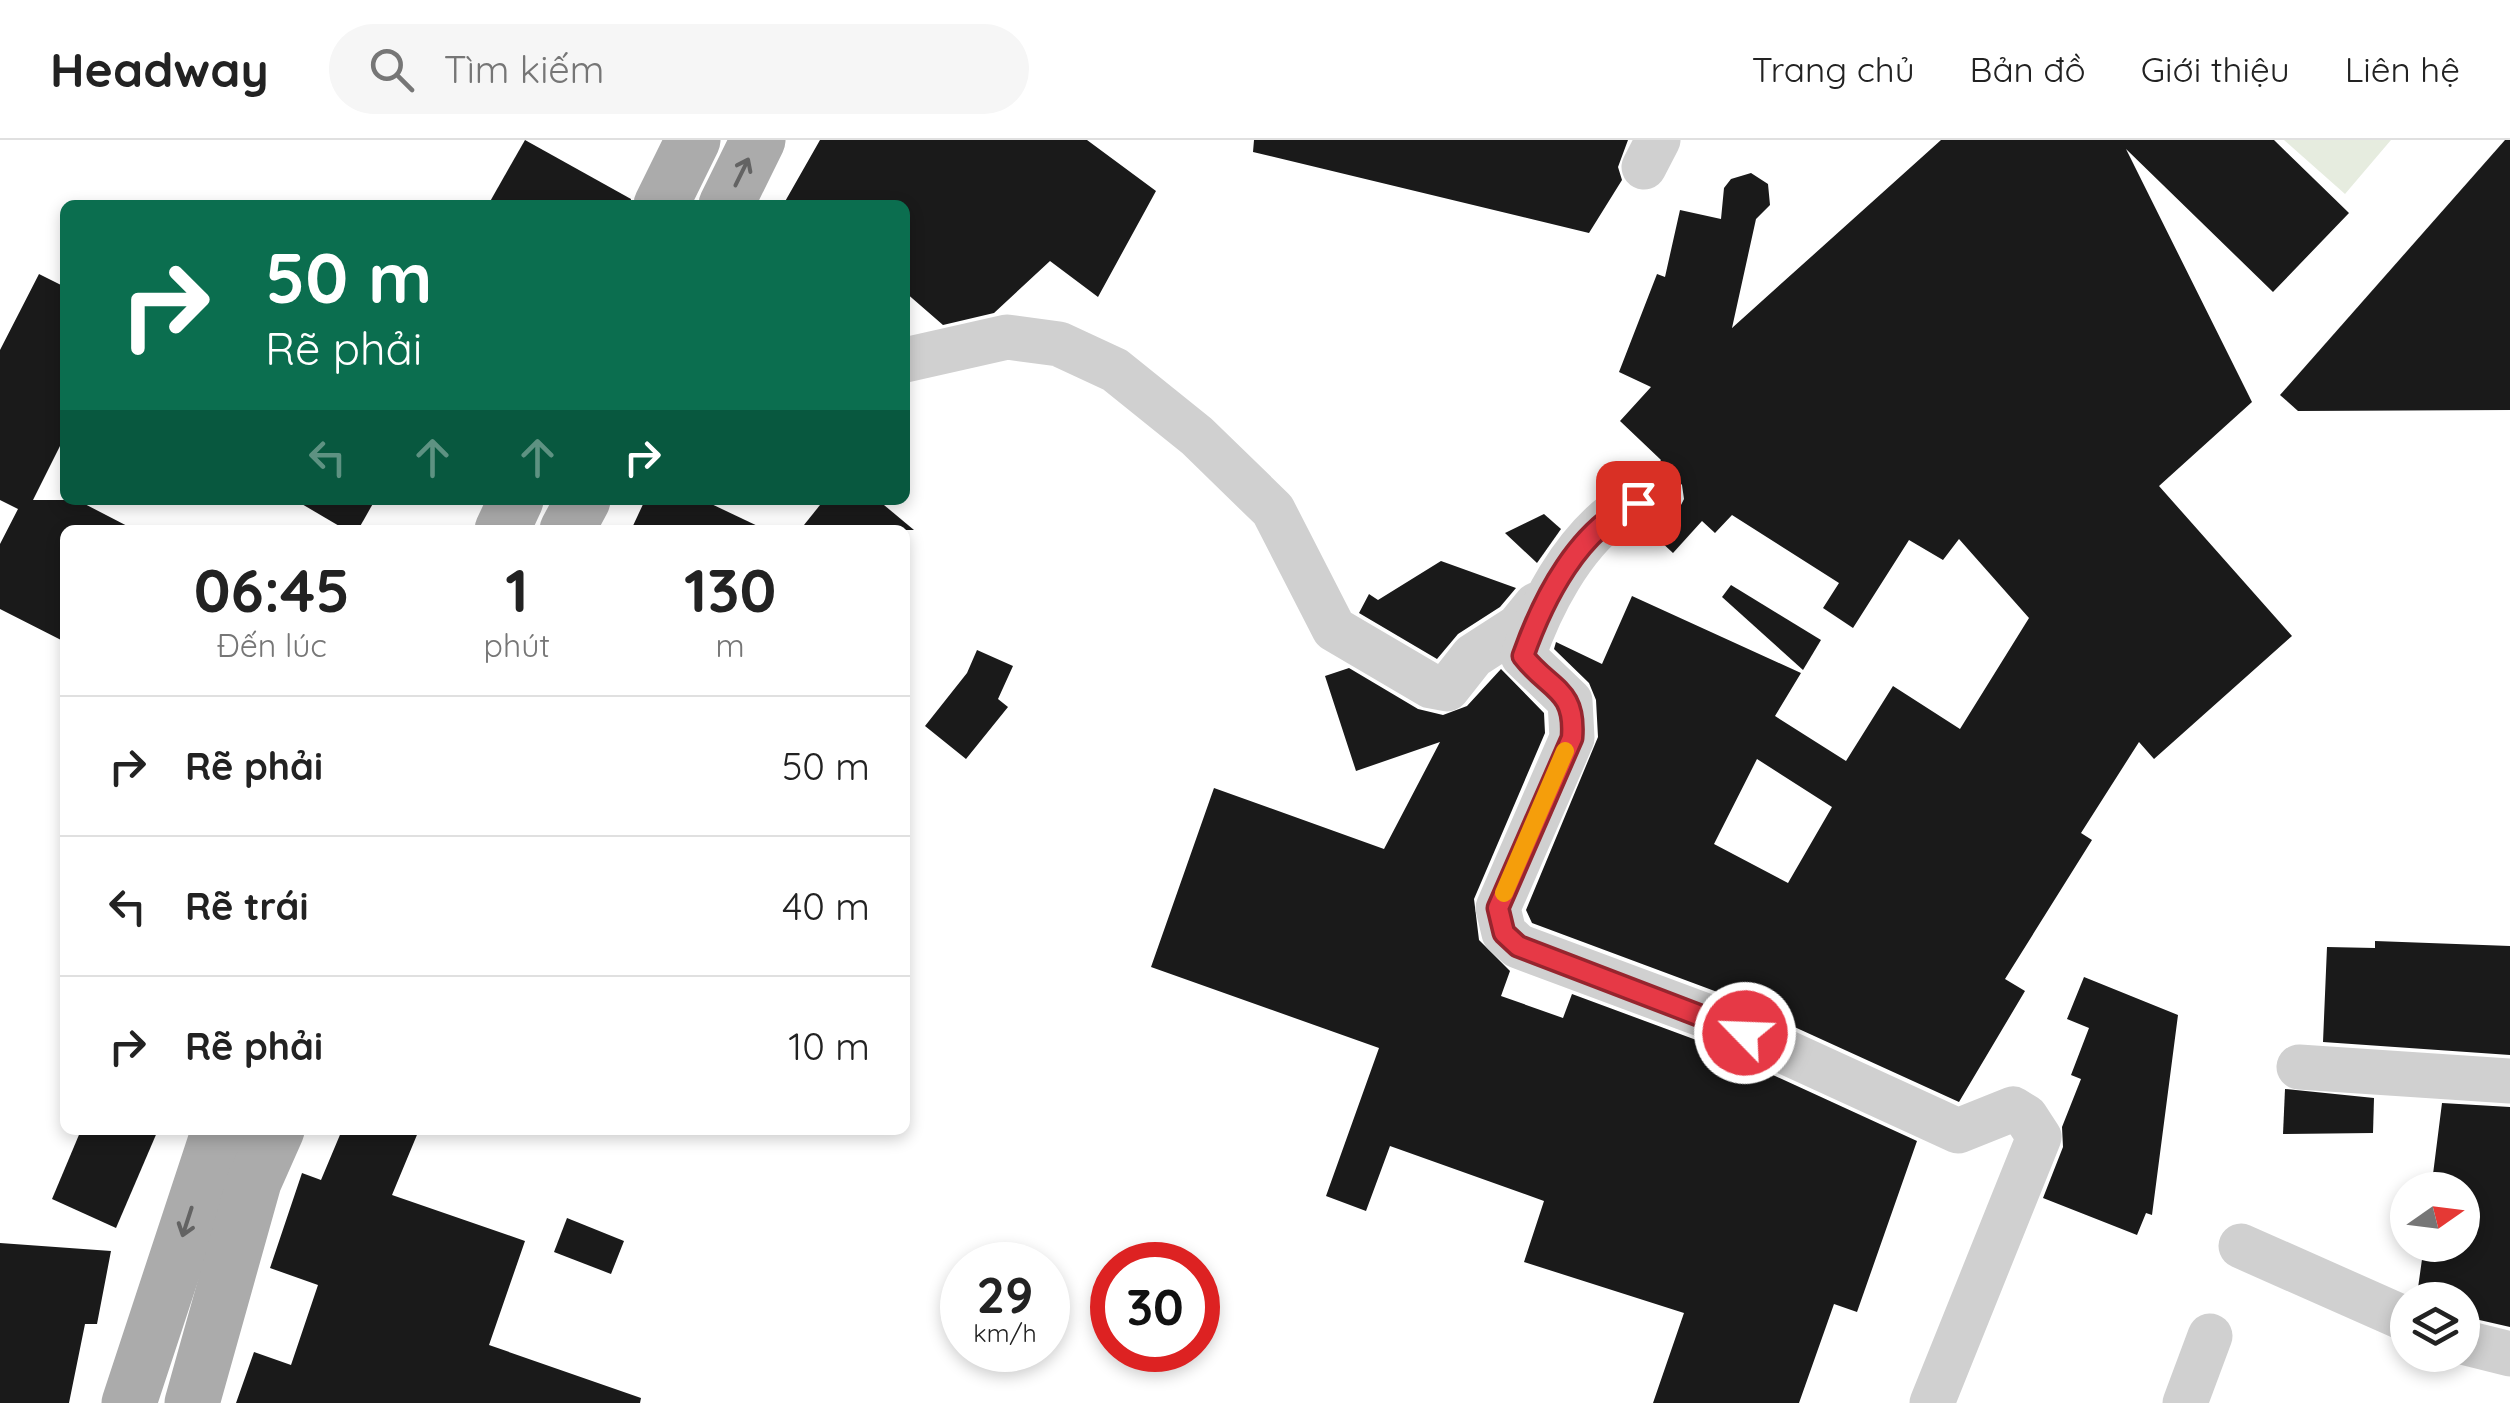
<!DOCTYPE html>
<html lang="vi">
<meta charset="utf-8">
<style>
body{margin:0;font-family:Quicksand,sans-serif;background:#f6f6f6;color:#222;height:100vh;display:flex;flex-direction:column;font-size:38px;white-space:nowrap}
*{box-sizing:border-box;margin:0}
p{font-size:32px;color:#767676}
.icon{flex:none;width:55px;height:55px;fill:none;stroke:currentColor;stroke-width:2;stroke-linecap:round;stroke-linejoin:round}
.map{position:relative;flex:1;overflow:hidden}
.drawer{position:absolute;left:60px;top:385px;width:850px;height:610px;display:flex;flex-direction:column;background:#fff;border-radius:15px;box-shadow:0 5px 15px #0003}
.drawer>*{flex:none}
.hud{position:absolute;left:60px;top:60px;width:850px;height:305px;border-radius:15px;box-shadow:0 5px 15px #0003;background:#0b6e4f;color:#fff;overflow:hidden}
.needle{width:65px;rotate:76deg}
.tools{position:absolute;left:2390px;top:1032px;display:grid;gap:20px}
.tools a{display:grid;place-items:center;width:90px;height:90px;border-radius:50%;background:#fff;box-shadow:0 5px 15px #0003;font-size:50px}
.speed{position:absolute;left:940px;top:1102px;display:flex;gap:20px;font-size:50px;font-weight:700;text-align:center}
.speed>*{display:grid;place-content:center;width:130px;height:130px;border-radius:50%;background:#fff;box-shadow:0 5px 15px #0003;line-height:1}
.speed small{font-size:25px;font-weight:400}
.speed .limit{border:15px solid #d22;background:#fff;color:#111}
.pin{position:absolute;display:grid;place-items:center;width:85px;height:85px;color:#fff;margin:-42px;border-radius:20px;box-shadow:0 5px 15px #0006}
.me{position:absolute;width:110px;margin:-55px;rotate:294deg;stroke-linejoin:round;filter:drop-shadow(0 0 8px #0008)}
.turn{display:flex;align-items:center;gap:35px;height:210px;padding:0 40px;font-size:45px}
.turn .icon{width:130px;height:130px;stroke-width:2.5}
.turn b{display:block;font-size:70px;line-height:85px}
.lanes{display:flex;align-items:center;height:95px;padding:0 40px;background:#0003;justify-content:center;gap:50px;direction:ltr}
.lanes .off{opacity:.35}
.eta{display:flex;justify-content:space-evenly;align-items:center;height:170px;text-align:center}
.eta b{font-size:60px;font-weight:700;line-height:70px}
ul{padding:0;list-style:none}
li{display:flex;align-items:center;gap:30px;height:140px;padding:0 40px;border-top:2px solid #e0e0e0}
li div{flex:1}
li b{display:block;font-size:38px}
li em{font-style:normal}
header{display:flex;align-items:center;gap:60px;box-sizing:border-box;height:140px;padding:0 50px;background:#fff;border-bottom:2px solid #e0e0e0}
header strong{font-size:48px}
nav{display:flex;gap:55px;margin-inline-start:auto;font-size:35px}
.search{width:700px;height:90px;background:#f6f6f6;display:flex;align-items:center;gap:25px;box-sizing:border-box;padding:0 35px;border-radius:55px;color:#767676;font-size:38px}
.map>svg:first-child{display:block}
.green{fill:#e6ecdf}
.building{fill:#1a1a1a;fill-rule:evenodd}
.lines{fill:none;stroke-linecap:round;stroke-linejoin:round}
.street{stroke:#d0d0d0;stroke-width:45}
.primary{stroke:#ababab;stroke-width:55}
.oneway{stroke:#636363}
.route-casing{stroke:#96252e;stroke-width:25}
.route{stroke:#e63946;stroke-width:18}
.slow{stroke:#f59e0b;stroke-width:18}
</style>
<header>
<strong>Headway</strong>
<div class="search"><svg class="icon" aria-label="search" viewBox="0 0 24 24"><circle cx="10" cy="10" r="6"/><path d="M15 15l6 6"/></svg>Tìm kiếm</div>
<nav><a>Trang chủ</a><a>Bản đồ</a><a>Giới thiệu</a><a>Liên hệ</a></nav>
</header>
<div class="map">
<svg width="2510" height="1263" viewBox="0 0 2510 1263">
<rect width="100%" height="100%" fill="#fff"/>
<!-- green -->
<polygon class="green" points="2284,0 2391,0 2345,54"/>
<!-- building -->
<g class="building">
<polygon points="525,0 631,59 630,65 488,65"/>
<polygon points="820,0 1087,0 1156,51 1098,157 1050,121 994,173 943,185 905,152 905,65 783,65"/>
<polygon points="1254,0 1628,0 1618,27 1622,40 1589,93 1253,12"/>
<path d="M 1941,0 L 2274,0 L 2349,73 L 2273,152 L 2126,9 L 2252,262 L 2159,346 L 2292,496 L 2154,619 L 2139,602 L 2081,693 L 2092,700 L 2005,839 L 2025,851 L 1959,962 L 1720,853 L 1532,783 L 1526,770 L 1598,597 L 1596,560 L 1589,543 L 1554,509 L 1556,502 L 1602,524 L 1632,456 L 1801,533 L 1775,576 L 1846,621 L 1893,546 L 1960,589 L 2029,478 L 1959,399 L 1943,420 L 1909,400 L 1853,488 L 1823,468 L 1839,443 L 1732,375 L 1715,393 L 1702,381 L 1673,413 L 1645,387 L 1677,373 L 1684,359 L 1682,345 L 1674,335 L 1653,330 L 1661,320 L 1620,281 L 1651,247 L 1619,232 L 1657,134 L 1665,137 L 1680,70 L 1721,79 L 1724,48 L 1731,39 L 1751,33 L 1768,44 L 1770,65 L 1756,79 L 1732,188 ZM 1757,619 L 1832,667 L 1788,743 L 1714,704 Z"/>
<polygon points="2505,0 2510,0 2510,270 2298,271 2280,255"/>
<polygon points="39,134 65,147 65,296 33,360 77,360 135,390 65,390 65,502 0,469 0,404 18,369 0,360 0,210"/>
<polygon points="295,360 375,360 358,390 346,390"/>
<polygon points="645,360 703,360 766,390 631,390"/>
<polygon points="824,360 878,360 914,390 800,390"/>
<polygon points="1544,374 1561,389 1537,423 1505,393"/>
<polygon points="1441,421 1516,448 1500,467 1458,494 1437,519 1359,473 1369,454 1378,460"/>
<polygon points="1731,445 1821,500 1803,530 1722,457"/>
<polygon points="977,510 1013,526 998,559 1008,567 966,619 925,586 967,533"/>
<polygon points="1349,528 1418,569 1443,575 1467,566 1501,529 1544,573 1545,593 1474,759 1479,800 1510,831 1501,856 1563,878 1572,854 1699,901 1917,1001 1857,1172 1834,1164 1799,1263 1653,1263 1684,1173 1524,1122 1544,1061 1390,1006 1366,1071 1326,1056 1379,908 1151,827 1214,648 1384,709 1440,602 1356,631 1325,536"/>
<polygon points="2375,801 2510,806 2510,915 2323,902 2327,807 2375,808"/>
<polygon points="2084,837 2178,875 2152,1075 2146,1073 2137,1095 2043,1058 2063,1007 2062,987 2081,939 2071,935 2089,888 2067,879"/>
<polygon points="2285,949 2374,958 2373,993 2283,994"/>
<polygon points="2442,963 2510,967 2510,1187 2462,1176 2462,1160 2424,1160 2417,1155 2424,1105 2462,1105 2462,1050 2431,1050"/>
<polygon points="81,990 158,990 116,1088 52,1059"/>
<polygon points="342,990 419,990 392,1055 525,1101 489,1205 641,1258 640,1263 236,1263 254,1212 291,1225 318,1145 270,1128 302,1033 321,1040"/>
<polygon points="567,1078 624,1101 611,1134 554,1112"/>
<polygon points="0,1103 111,1111 97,1184 85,1184 69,1263 0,1263"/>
</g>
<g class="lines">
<!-- street -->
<g class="street">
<polyline points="1644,27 1658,0"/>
<polyline points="905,220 1007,197 1059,204 1115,230 1197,296 1273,370 1334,489 1431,546 1447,549 1473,516 1518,487 1536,465"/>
<path d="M 1658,355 C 1644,360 1627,365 1615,373 C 1571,407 1541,464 1523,516 L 1570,561 L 1572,598 L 1498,768 L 1504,793 L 1518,806 L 1709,877 L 1958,991 L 2013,969 L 2026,977 L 2039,997 L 1932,1263"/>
<polyline points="2299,927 2510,941"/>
<polyline points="2241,1106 2408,1180"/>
<polyline points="2462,1202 2510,1214"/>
<polyline points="2185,1263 2210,1196"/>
</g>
<!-- primary -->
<g class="primary">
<polyline points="661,65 693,0"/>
<polyline points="726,65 758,0"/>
<polyline points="502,390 516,360"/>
<polyline points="567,390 583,360"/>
<polyline points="129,1263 219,990"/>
<polyline points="192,1263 254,1042 277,990"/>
</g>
</g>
<!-- one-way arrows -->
<defs><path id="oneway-shaft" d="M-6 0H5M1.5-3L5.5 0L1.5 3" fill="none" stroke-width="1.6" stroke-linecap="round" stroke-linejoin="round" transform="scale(2.5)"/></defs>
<g class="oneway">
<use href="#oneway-shaft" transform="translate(742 32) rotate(-64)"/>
<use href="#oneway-shaft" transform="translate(187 1082) rotate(108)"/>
</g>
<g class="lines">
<!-- route casing -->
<g class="route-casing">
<path id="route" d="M 1638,363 C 1579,387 1543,459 1523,516 C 1549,550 1576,548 1572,598 L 1498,768 L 1504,793 L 1518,806 L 1745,893"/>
</g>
<!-- route -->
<use href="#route" class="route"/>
<!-- slow -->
<polyline class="slow" points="1504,753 1565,611"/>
</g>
</svg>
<div class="tools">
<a><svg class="needle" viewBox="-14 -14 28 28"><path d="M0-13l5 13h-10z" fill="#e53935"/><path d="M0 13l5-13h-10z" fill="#767676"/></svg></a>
<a><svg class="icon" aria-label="layers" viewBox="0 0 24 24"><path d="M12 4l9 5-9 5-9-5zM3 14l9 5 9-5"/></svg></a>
</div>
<div class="speed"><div>29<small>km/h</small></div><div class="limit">30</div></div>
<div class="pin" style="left:1638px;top:363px;background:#d93025"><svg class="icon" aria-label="arrive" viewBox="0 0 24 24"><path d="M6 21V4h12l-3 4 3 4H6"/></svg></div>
<svg class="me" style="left:1745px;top:893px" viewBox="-20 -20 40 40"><circle r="17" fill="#e63946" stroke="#fff" stroke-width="3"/><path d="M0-11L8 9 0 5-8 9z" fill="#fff"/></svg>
<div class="hud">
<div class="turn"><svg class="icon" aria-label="right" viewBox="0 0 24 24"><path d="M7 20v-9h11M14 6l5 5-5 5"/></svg><div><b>50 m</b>Rẽ phải</div></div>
<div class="lanes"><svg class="icon off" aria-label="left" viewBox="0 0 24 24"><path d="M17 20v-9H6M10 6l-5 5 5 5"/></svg><svg class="icon off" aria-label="ahead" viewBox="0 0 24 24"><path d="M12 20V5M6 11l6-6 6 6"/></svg><svg class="icon off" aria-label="ahead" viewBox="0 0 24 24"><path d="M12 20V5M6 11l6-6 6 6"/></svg><svg class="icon" aria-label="right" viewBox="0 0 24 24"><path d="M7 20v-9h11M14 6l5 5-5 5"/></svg></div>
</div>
<section class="drawer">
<div class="eta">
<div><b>06:45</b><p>Đến lúc</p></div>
<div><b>1</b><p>phút</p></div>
<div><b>130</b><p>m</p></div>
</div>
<ul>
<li><svg class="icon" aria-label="right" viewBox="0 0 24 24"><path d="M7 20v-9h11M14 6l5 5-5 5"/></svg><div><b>Rẽ phải</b></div><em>50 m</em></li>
<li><svg class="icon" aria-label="left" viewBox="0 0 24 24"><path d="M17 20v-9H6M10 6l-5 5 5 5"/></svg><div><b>Rẽ trái</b></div><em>40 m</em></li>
<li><svg class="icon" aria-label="right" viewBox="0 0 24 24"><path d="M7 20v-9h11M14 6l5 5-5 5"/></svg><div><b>Rẽ phải</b></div><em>10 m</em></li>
</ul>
</section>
</div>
